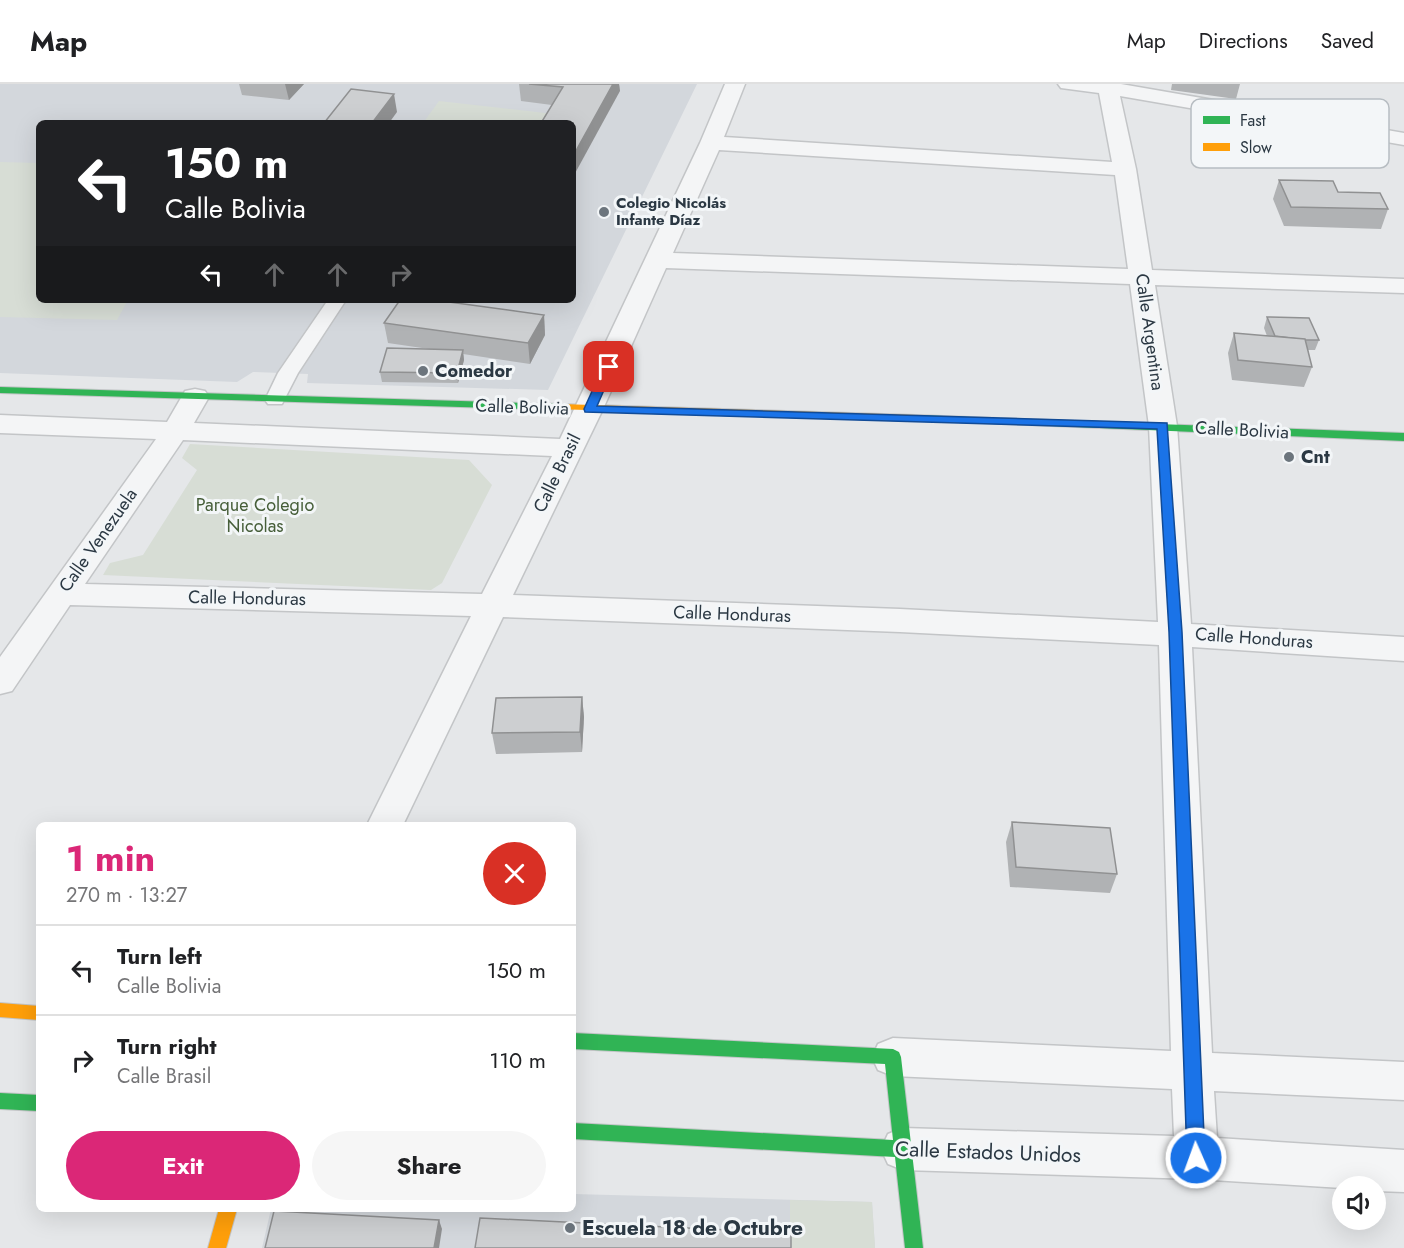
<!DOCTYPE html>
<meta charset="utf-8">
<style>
body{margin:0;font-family:Jost,sans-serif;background:#f6f6f6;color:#202124;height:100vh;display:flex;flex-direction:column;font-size:22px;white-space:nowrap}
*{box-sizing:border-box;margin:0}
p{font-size:20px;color:#757577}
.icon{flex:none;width:33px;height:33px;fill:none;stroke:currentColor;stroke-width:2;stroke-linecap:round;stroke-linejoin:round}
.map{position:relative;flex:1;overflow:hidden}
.drawer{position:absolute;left:36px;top:738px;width:540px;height:390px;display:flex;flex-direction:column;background:#fff;border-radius:9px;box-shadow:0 6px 24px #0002}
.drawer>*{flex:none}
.banner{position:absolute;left:36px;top:36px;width:540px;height:183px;border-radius:9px;box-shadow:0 6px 24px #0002;background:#202124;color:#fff;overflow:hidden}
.buttons{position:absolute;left:1332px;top:1092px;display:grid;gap:12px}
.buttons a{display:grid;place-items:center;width:54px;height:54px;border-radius:50%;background:#fff;box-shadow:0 6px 24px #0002;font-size:30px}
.pin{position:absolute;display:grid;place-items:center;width:51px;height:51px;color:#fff;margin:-26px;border-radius:12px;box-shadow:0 3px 9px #0006}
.me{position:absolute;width:66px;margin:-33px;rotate:358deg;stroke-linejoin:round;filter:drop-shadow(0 0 4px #0008)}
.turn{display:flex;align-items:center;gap:21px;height:126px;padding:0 30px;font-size:27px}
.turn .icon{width:78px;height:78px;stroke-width:2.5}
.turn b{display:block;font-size:42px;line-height:51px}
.lanes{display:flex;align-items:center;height:57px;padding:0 30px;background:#0003;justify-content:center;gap:30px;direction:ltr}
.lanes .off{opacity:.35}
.round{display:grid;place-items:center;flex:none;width:63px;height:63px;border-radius:32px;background:#f6f6f6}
.overview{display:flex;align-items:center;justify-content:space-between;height:102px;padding:0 30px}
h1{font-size:36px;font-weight:700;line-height:45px;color:#db2777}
.cta{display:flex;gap:12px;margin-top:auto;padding:12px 30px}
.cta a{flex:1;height:69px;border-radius:36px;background:#db2777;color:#fff;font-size:24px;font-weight:700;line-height:69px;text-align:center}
.cta a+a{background:#f6f6f6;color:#202124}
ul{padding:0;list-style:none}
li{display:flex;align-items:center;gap:18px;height:90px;padding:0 30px;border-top:2px solid #e0e0e0}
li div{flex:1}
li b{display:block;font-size:22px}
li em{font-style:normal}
header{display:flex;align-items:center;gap:36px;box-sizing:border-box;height:84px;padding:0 30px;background:#fff;border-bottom:2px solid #e0e0e0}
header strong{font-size:28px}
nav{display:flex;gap:33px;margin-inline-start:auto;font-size:21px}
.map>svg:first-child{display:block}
.built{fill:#d3d7dc;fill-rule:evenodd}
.green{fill:#d7ddd5}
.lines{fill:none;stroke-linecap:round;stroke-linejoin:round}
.lane-casing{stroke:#c3c5c7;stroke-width:3}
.street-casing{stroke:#c3c5c7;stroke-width:3}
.fast-casing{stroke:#c3c5c7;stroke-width:2}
.slow-casing{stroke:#c3c5c7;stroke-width:2}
.lane{fill:#f4f5f6;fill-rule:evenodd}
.street{fill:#f4f5f6;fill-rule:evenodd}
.fast{fill:#30b455;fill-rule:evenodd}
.slow{fill:#ff9f0a;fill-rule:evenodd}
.wall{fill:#b0b2b4}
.shaded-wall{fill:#909192}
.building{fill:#cdcfd1;stroke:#909192;stroke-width:1.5}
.route{fill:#1a73e8;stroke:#114b97;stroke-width:1.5}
.poi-dot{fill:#6c757d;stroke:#f3f6f8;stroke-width:2}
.labels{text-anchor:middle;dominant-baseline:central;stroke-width:6;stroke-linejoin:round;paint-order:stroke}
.far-poi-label{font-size:15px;font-weight:bold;fill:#2b3843;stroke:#f3f6f8;text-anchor:start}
.street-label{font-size:18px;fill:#2b3843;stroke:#f3f6f8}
.poi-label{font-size:18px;font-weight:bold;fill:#2b3843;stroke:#f3f6f8;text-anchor:start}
.park-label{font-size:18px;fill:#465e39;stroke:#f3f6f8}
.near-street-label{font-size:21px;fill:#2b3843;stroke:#f3f6f8}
.near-poi-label{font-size:21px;font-weight:bold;fill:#2b3843;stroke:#f3f6f8;text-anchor:start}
.key{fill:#f3f6f8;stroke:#b7bdc2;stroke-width:1.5}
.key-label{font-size:16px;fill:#2b3843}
</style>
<header>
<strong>Map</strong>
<nav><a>Map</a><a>Directions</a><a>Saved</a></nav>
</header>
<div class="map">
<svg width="1404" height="1164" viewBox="0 0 1404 1164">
<rect width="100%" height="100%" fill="#e5e7e9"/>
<!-- built -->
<g class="built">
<path d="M 0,0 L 697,0 L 548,306 L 307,299 L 308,290 L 253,288 L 237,298 L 0,289 ZM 39,39 L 573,39 L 573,216 L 39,216 Z"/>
<polygon points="573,1110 872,1118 875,1164 262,1164 271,1125 573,1125"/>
</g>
<!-- green -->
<g class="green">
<polygon points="439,17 554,30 549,39 423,39"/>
<polygon points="0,78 39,79 39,216 128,216 117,236 0,233"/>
<polygon points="190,360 469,376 492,401 442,499 431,506 103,491 110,479 143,471 197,386 182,374"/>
<polygon points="790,1116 872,1118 875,1164 790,1164"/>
</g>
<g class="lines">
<!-- lane casing -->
<g class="lane-casing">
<polygon id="lane" points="328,216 346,216 298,289 282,320 268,320 265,316 278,289"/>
</g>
<!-- street casing -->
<g class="street-casing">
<path id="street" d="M 725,0 L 745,0 L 724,53 L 1112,78 L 1099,9 L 1061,4 L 1058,0 L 1121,0 L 1404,49 L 1404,61 L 1120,12 L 1136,85 L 1152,186 L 1404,195 L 1404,209 L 1155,201 L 1177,342 L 1191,540 L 1404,553 L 1404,577 L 1192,563 L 1212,969 L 1404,978 L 1404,1016 L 1214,1007 L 1217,1054 L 1404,1066 L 1404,1108 L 1376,1107 L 1376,1102 L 1342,1102 L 1342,1104 L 1196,1095 L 903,1086 L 888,1080 L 881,1065 L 888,1050 L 903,1044 L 1174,1052 L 1172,1005 L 893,992 L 878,986 L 872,973 L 878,960 L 893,954 L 1171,967 L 1159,561 L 900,548 L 503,533 L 403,741 L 367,741 L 471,532 L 70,521 L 12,607 L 0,610 L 0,573 L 156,355 L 0,349 L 0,331 L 167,338 L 185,307 L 195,305 L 205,307 L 209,313 L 194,339 L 560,355 L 700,59 ZM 719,66 L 1115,91 L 1128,185 L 673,169 ZM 666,184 L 1130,200 L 1149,342 L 1158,538 L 900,525 L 513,511 L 603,325 ZM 183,356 L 552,372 L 482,510 L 85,500 Z"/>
</g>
<!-- fast casing -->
<g class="fast-casing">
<g id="fast">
<polygon points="0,303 560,320 566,323 560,326 0,309"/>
<polygon points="916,331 1404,349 1404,357 912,336 910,334"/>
<polygon points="573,949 893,965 899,968 901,973 923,1164 905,1164 895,1073 573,1055 573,1039 893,1056 885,980 573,965"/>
<polygon points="0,1009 39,1011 39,1027 0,1025"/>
</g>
</g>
<!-- slow casing -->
<g class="slow-casing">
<g id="slow">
<polygon points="560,320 916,331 922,334 916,337 556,325 554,323"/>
<polygon points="0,919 39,922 39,936 0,933"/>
<polygon points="219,1125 237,1125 226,1164 208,1164"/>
</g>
</g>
<!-- lane -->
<use href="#lane" class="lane"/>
<!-- street -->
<use href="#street" class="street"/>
<!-- fast -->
<use href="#fast" class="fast"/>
<!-- slow -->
<use href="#slow" class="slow"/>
</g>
<!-- wall -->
<g class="wall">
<polygon points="239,0 304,0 289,16 242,11"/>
<polygon points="519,0 619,0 620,7 552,21 521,17"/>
<polygon points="1172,0 1240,0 1236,15 1171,6"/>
<polygon points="1279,96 1338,108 1388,125 1381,145 1284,142 1273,115"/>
<polygon points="544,231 545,251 530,280 463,270 464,276 458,299 382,298 380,288 429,265 388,259 384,239"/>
<polygon points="1267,233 1319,256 1315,266 1308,266 1312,283 1304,303 1232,296 1228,269 1234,249 1267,252 1264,244"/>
<polygon points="582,613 584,633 582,668 496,670 492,649"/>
<polygon points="1012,738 1117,790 1110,809 1010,803 1006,758"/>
</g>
<!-- shaded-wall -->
<g class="shaded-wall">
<polygon points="285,0 304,0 289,16"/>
<polygon points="613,0 619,0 620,7 573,93 573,72"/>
<polygon points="394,10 397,28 389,39 372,39"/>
<polygon points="544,231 545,251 530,280 528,259"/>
<polygon points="463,266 464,276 458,299 457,289"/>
<polygon points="582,613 584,633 582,668 580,648"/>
<polygon points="439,1136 442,1145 439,1164 434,1164"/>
</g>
<!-- building -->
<g class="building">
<polygon points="529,0 613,0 573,72 573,39 541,39 563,3"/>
<polygon points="351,5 394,10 372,39 324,39"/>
<polygon points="1279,96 1333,97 1338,108 1380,109 1388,125 1291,123"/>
<polygon points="400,216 434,216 544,231 528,259 384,239"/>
<polygon points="1267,233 1309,234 1319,256 1306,256 1275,252"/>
<polygon points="1234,249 1305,255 1312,283 1238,276"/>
<polygon points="387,264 463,266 457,289 380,288"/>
<polygon points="582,613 580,648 492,649 496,614"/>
<polygon points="1012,738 1110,744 1117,790 1016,783"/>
<polygon points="274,1127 439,1136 434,1164 265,1164"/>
<polygon points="480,1134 791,1149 791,1164 475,1164"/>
</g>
<!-- route -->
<polygon class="route" points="609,280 614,283 597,322 1167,339 1182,548 1205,1074 1202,1080 1196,1083 1190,1080 1187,1074 1169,548 1157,345 585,328 584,325 603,283"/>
<!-- markers -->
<g class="poi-dot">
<circle cx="604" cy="128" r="6"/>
<circle cx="423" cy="287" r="6"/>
<circle cx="1289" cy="373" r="6"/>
<circle cx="570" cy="1144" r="6"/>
</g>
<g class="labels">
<!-- far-poi labels -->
<g class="far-poi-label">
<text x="616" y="119">Colegio Nicolás<tspan x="616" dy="17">Infante Díaz</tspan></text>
</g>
<!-- street labels -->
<g class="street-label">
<text transform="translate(1150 248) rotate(82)">Calle Argentina</text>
<text transform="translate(522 323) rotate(2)">Calle Bolivia</text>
<text transform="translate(1242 346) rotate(3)">Calle Bolivia</text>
<text transform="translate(557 389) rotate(-64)">Calle Brasil</text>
<text transform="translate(98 456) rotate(-55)">Calle Venezuela</text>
<text transform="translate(247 514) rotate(1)">Calle Honduras</text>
<text transform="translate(732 530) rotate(2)">Calle Honduras</text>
<text transform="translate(1254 554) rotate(4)">Calle Honduras</text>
</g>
<!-- poi labels -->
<g class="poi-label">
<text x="435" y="287">Comedor</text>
<text x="1301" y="373">Cnt</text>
</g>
<!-- park labels -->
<g class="park-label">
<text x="255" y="421">Parque Colegio<tspan x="255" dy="21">Nicolas</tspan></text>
</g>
<!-- near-street labels -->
<g class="near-street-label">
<text transform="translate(988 1068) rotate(2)">Calle Estados Unidos</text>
</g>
<!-- near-poi labels -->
<g class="near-poi-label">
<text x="582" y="1144">Escuela 18 de Octubre</text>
</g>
</g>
<!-- legend -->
<rect x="1191" y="15" width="198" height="69" rx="9" class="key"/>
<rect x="1203" y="32" width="27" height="8" fill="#30b455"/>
<rect x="1203" y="59" width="27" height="8" fill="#ff9f0a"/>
<g class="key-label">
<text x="1240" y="42">Fast</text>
<text x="1240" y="69">Slow</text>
</g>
</svg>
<div class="buttons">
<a><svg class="icon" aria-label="sound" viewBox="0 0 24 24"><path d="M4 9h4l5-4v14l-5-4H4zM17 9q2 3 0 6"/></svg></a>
</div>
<div class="pin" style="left:609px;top:283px;background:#d93025"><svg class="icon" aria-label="arrive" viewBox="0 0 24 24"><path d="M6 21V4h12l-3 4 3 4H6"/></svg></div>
<svg class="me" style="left:1196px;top:1074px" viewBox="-20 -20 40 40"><circle r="17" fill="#1a73e8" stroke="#fff" stroke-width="3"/><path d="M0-11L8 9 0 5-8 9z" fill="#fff"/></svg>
<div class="banner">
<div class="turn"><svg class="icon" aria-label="left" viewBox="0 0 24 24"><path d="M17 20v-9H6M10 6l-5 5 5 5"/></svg><div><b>150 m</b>Calle Bolivia</div></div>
<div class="lanes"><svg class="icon" aria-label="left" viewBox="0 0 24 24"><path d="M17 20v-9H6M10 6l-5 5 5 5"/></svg><svg class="icon off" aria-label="ahead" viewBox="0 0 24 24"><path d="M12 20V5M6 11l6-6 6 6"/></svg><svg class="icon off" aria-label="ahead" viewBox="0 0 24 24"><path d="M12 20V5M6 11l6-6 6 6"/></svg><svg class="icon off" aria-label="right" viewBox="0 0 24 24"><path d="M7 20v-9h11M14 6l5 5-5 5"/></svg></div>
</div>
<section class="drawer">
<div class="overview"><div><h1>1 min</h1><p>270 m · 13:27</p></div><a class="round" style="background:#d93025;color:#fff"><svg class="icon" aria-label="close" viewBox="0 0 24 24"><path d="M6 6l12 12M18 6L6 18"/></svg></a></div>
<ul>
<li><svg class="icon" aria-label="left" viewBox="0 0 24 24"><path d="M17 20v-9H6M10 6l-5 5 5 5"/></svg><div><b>Turn left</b><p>Calle Bolivia</p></div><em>150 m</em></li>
<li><svg class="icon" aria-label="right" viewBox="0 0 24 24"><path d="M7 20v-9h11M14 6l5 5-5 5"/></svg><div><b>Turn right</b><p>Calle Brasil</p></div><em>110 m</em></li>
</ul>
<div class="cta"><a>Exit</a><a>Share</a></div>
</section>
</div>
